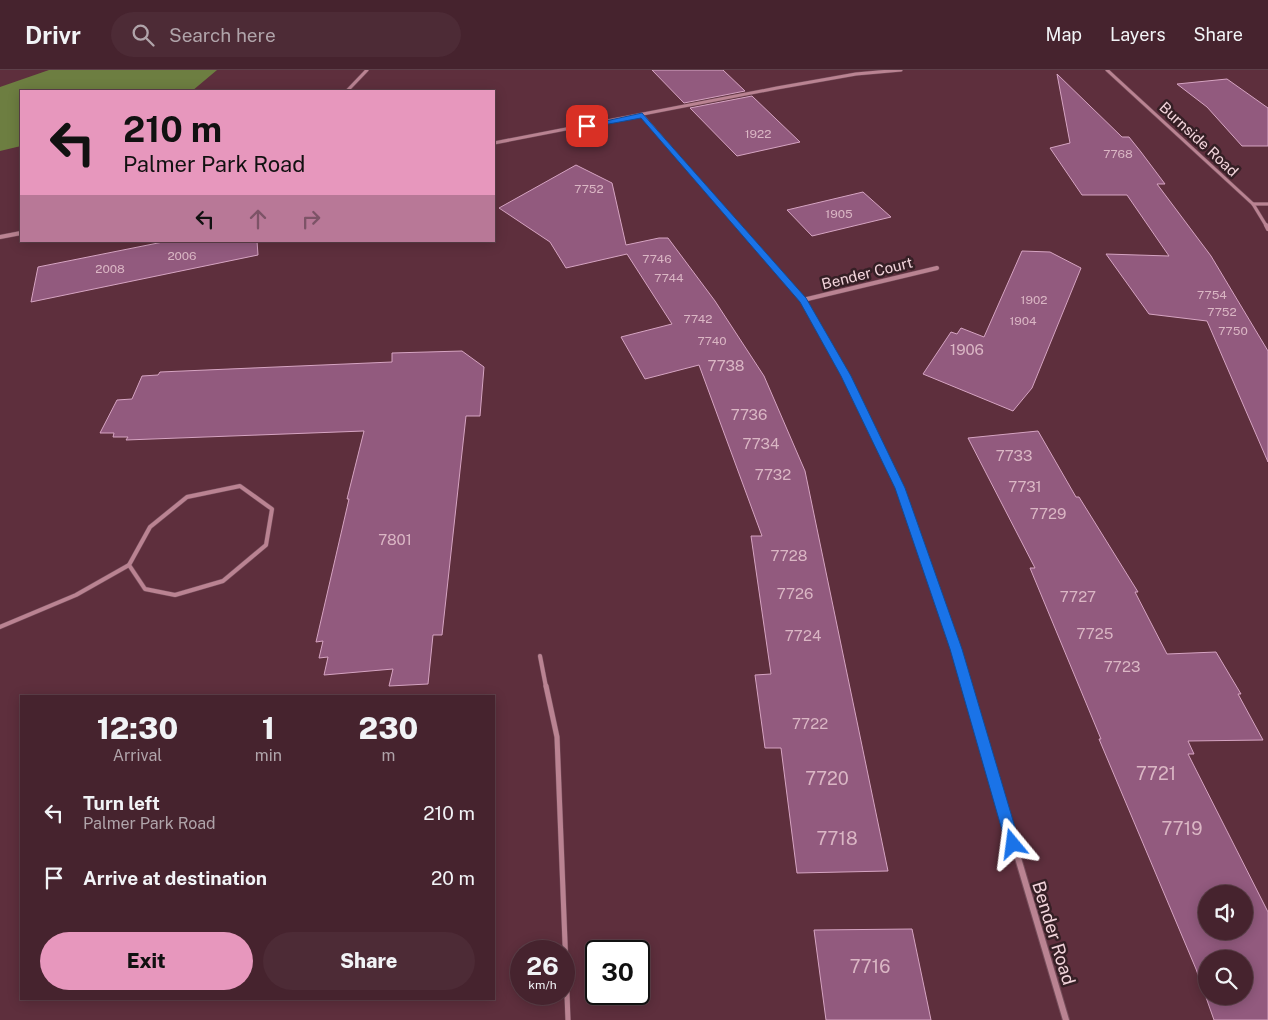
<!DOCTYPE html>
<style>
body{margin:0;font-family:"Public Sans",sans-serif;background:#4d2b36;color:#f1f3f6;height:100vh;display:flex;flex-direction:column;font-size:19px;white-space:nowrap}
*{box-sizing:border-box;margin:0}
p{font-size:16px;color:#b0a4aa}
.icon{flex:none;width:28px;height:28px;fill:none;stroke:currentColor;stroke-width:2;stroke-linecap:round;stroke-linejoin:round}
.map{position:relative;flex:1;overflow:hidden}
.details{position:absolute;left:20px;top:625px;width:475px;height:305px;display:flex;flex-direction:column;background:#46232e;border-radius:0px;box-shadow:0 2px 12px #0003,0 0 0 1px #5e404a}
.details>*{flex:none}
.banner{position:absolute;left:20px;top:20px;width:475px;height:152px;border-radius:0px;box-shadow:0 2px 12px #0003,0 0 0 1px #5e404a;background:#e797bd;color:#111;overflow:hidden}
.controls{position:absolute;left:1198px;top:815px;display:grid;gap:10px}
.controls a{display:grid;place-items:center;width:55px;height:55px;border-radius:50%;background:#46232e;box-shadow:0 2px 12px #0003,0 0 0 1px #5e404a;font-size:25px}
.speed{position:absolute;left:510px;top:870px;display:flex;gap:10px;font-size:25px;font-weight:700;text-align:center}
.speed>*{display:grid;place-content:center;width:65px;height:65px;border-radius:50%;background:#46232e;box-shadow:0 2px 12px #0003,0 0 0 1px #5e404a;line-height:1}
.speed small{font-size:12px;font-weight:400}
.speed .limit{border:2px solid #111;border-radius:8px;background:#fff;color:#111}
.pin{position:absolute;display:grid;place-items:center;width:42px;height:42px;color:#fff;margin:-21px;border-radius:10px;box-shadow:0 2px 8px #0006}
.me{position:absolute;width:55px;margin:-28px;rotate:344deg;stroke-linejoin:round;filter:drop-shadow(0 0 4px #0008)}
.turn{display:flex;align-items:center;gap:18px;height:105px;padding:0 20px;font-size:22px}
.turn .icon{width:65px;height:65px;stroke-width:2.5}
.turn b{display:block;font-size:35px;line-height:42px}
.lanes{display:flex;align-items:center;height:48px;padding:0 20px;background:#0003;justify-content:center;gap:25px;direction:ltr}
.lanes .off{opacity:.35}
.eta{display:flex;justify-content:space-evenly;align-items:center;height:85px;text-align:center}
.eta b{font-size:30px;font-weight:800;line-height:35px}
.action{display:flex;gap:10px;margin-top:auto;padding:10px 20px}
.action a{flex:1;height:58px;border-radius:30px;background:#e797bd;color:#111;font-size:20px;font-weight:800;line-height:58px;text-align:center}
.action a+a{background:#4d2b36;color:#f1f3f6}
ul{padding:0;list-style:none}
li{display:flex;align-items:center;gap:15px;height:65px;padding:0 20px}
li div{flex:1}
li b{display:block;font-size:19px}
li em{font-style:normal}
header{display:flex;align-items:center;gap:30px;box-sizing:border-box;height:70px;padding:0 25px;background:#46232e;border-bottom:1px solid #5e404a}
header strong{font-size:24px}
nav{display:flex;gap:28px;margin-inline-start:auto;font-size:18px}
.search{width:350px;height:45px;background:#4d2b36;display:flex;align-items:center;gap:12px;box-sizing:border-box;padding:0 18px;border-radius:28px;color:#b0a4aa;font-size:19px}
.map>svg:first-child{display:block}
.forest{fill:#6d7e41}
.building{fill:#925a7e;stroke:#d6a4c2;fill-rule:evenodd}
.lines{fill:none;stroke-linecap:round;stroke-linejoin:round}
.service-far1-casing{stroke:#764e5b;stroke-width:5}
.service-casing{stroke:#764e5b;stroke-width:6}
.minor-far3-casing{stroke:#764e5b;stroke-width:4}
.minor-far2-casing{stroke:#764e5b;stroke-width:5}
.minor-far1-casing{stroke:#764e5b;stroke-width:6}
.minor-casing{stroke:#764e5b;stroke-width:8}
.service-far1{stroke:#ba8392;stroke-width:4}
.service{stroke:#ba8392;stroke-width:5}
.minor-far3{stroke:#ba8392;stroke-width:3}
.minor-far2{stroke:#ba8392;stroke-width:4}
.minor-far1{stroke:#ba8392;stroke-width:5}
.minor{stroke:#ba8392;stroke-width:6}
.route{fill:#1a73e8;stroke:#114b97}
.labels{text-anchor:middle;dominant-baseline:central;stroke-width:5;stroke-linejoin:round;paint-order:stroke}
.far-number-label{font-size:12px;fill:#dab6c4}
.far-street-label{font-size:15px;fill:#f2d4db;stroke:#351f25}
.number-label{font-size:15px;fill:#dab6c4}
.near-number-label{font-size:18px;fill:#dab6c4}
.street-label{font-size:18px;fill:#f2d4db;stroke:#351f25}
</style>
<header>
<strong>Drivr</strong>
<div class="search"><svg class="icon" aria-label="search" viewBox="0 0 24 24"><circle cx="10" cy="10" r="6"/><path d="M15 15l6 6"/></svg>Search here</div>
<nav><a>Map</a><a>Layers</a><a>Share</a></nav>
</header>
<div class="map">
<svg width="1268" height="950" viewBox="0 0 1268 950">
<rect width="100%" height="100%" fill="#5e2f3d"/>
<!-- forest -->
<polygon class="forest" points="49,0 217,0 192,21 21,21 21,76 0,81 0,17"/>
<!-- building -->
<g class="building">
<polygon points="652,0 723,0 745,21 684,33"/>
<polygon points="1057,4 1122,67 1129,67 1141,82 1165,114 1157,114 1211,186 1268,281 1268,392 1207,251 1149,244 1106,184 1169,186 1127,125 1082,125 1050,78 1070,73"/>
<polygon points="1227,9 1268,38 1268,76 1242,76 1207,37 1177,14"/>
<polygon points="752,26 800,72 737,86 690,38"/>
<polygon points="576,95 612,113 626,175 659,168 668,168 715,231 764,306 805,401 888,801 797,803 781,678 765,678 755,605 771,604 751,466 762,466 699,295 645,309 621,267 672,254 627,184 566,198 550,172 499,138"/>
<polygon points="863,122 891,147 812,166 787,140"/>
<polygon points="168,171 257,171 258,185 31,232 38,197"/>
<polygon points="1022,181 1050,182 1081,198 1032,318 1013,341 923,304 951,262 957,264 961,258 984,267"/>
<polygon points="462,281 484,297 480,346 466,346 442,565 433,565 428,614 389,616 393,599 324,605 328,587 319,588 323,571 316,572 349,429 347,429 364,361 126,370 128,367 113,367 114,363 100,363 117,330 132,329 142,306 158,305 160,302 392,292 392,283"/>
<path d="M 1038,361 L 1076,427 L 1079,427 L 1138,522 L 1135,522 L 1167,584 L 1216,582 L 1241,624 L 1238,624 L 1263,670 L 1188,671 L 1194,684 L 1188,684 L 1268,842 L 1268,950 L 1214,950 L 1196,899 L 1099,669 L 1101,669 L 1030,498 L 1035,498 L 968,368 ZM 1206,824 L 1244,824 L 1244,861 L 1206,861 ZM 1206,889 L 1244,889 L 1244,926 L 1206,926 Z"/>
<polygon points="912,859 931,950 826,950 814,860"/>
</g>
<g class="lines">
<!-- service-far1 casing -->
<g class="service-far1-casing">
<g id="service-far1">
<polygon points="240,416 272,439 266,475 223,511 175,525 145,519 129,495 150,457 187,427"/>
<polyline points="0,557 76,525 129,495"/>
<polyline points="540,586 546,617"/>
</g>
</g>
<!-- service casing -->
<g class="service-casing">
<polyline id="service" points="546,616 557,667 568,950"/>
</g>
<!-- minor-far3 casing -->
<g class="minor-far3-casing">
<g id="minor-far3">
<polyline points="1107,0 1253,134 1267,157"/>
<polyline points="347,21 367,0"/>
<polyline points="642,45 739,157"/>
<polyline points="494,73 777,18 856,4 901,0"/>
<polyline points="1253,134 1268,134"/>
</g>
</g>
<!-- minor-far2 casing -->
<g class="minor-far2-casing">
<g id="minor-far2">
<polyline points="738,155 803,230 846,306 871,358"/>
<polyline points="1266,155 1268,159"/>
<polyline points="0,167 21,163"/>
<polyline points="803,230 937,198"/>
</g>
</g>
<!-- minor-far1 casing -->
<g class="minor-far1-casing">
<polyline id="minor-far1" points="870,357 900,419 956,579 967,617"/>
</g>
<!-- minor casing -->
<g class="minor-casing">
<polyline id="minor" points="967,616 1066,950"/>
</g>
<!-- service-far1 -->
<use href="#service-far1" class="service-far1"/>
<!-- service -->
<use href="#service" class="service"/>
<!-- minor-far3 -->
<use href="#minor-far3" class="minor-far3"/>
<!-- minor-far2 -->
<use href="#minor-far2" class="minor-far2"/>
<!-- minor-far1 -->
<use href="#minor-far1" class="minor-far1"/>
<!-- minor -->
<use href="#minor" class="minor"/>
</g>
<!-- route -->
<polygon class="route" points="642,43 806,228 851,306 905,418 962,579 1020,774 1018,779 1013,781 1008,779 1006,774 950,579 895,418 841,306 800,232 641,48 587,58 583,56"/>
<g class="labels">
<!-- far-number labels -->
<g class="far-number-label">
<text x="758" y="64">1922</text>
<text x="1118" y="84">7768</text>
<text x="589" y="119">7752</text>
<text x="839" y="144">1905</text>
<text x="182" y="186">2006</text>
<text x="657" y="189">7746</text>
<text x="110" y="199">2008</text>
<text x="669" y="208">7744</text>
<text x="1212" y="225">7754</text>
<text x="1034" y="230">1902</text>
<text x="1222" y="242">7752</text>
<text x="698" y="249">7742</text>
<text x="1023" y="251">1904</text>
<text x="1233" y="261">7750</text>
<text x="712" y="271">7740</text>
</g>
<!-- far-street labels -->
<g class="far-street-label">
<text transform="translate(1199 69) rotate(43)">Burnside Road</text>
<text transform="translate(867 203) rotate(-14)">Bender Court</text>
</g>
<!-- number labels -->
<g class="number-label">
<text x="967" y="279">1906</text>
<text x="726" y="295">7738</text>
<text x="749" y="344">7736</text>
<text x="761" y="373">7734</text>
<text x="1014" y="385">7733</text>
<text x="773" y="404">7732</text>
<text x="1025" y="416">7731</text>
<text x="1048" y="443">7729</text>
<text x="395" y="469">7801</text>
<text x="789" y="485">7728</text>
<text x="795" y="523">7726</text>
<text x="1078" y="526">7727</text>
<text x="1095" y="563">7725</text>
<text x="803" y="565">7724</text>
<text x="1122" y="596">7723</text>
<text x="810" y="653">7722</text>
</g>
<!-- near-number labels -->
<g class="near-number-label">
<text x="1156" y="703">7721</text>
<text x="827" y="708">7720</text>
<text x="1182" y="758">7719</text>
<text x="837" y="768">7718</text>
<text x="870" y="896">7716</text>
</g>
<!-- street labels -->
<g class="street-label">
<text transform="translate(1054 863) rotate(73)">Bender Road</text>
</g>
</g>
</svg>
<div class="controls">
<a><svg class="icon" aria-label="sound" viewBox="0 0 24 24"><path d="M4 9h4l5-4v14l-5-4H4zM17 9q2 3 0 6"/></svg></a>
<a><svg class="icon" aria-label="search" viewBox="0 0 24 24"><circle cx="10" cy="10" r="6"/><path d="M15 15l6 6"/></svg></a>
</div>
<div class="speed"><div>26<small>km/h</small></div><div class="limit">30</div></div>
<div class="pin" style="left:587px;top:56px;background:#d93025"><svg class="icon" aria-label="arrive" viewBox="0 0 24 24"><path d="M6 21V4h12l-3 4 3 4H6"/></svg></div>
<svg class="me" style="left:1013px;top:774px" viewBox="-20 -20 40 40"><path d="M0-17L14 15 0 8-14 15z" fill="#1a73e8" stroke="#fff" stroke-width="4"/></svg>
<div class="banner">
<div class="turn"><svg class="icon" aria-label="left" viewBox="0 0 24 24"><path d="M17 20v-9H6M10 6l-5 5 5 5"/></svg><div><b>210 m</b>Palmer Park Road</div></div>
<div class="lanes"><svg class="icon" aria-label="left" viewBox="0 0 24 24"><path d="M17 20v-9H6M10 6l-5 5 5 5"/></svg><svg class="icon off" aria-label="ahead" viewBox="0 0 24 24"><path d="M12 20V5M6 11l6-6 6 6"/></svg><svg class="icon off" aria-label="right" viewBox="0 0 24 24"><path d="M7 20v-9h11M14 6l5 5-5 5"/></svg></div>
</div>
<section class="details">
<div class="eta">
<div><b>12:30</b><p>Arrival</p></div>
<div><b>1</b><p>min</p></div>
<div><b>230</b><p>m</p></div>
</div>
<ul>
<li><svg class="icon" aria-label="left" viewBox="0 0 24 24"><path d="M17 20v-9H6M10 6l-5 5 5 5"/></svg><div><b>Turn left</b><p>Palmer Park Road</p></div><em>210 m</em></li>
<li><svg class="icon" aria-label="arrive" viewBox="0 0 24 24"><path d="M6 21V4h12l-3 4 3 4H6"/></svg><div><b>Arrive at destination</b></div><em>20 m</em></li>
</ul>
<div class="action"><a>Exit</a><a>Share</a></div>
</section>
</div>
